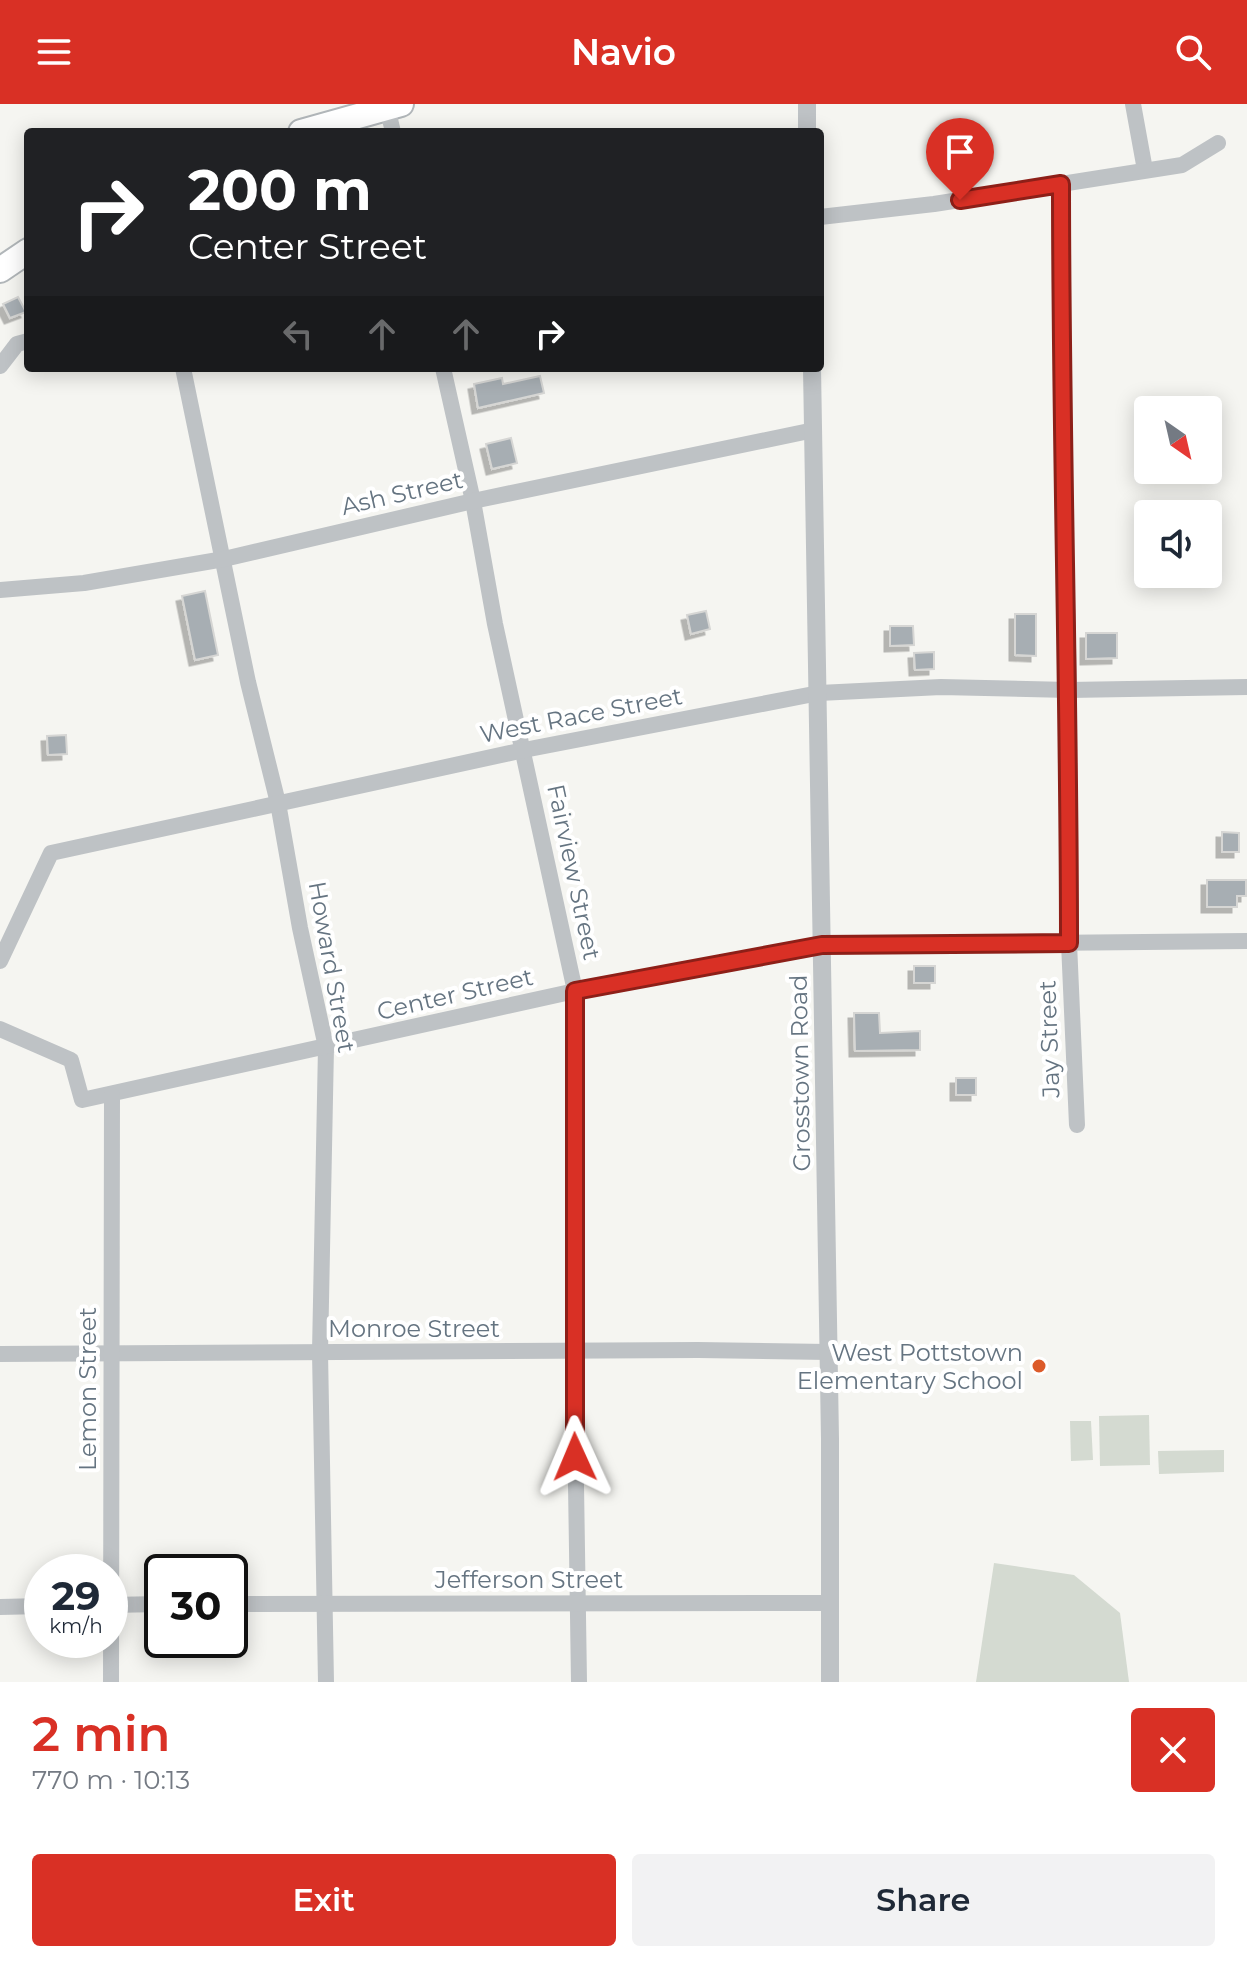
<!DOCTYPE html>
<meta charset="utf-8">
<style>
body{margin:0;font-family:Montserrat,sans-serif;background:#f2f2f3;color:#1f2937;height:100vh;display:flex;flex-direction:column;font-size:30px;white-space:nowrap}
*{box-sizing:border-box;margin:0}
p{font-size:26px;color:#747a83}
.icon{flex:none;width:44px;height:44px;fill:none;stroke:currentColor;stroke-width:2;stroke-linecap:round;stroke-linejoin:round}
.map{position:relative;height:1578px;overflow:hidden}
.drawer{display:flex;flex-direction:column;background:#fff;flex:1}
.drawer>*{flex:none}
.hud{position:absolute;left:24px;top:24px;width:800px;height:244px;border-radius:8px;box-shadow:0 4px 20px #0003;background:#202124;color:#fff;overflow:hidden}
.needle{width:52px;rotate:146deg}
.fabs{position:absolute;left:1134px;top:292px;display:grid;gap:16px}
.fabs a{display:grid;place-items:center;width:88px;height:88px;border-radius:8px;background:#fff;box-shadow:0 4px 20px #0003;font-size:40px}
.speed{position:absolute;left:24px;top:1450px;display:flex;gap:16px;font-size:40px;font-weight:700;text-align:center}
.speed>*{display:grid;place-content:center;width:104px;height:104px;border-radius:50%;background:#fff;box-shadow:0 4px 20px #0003;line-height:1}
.speed small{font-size:20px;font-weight:400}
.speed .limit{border:4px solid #111;border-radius:12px;background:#fff;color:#111}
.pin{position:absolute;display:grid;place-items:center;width:68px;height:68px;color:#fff;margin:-82px -34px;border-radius:50% 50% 50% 0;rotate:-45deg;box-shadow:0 0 8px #0007}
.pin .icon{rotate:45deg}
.me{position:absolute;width:88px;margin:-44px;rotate:359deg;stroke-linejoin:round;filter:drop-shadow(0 0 6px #0008)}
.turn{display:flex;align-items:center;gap:28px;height:168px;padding:0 32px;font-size:36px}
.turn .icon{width:104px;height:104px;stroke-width:2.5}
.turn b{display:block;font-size:56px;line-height:68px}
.lanes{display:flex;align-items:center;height:76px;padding:0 32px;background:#0003;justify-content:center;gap:40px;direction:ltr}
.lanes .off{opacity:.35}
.round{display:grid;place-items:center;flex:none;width:84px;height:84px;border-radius:8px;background:#f2f2f3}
.headline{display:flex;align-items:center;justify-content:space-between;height:136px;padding:0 32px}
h1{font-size:48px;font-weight:600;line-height:60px;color:#d93025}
.button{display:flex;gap:16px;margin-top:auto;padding:16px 32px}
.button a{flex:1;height:92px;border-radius:8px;background:#d93025;color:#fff;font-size:32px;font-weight:600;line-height:92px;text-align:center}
.button a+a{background:#f2f2f3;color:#1f2937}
header{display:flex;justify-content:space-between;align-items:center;height:104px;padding:0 32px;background:#d93025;color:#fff;font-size:36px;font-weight:600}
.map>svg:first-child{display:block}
.green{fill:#d4dad1}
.building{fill:#a7aeb3;stroke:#d6d6d4;stroke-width:2;filter:url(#shadow)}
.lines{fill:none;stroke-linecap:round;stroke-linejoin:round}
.primary-casing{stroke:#b1b6b9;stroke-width:28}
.minor{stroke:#bec2c5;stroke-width:16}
.tertiary{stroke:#bec2c5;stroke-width:18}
.primary{stroke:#fff;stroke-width:24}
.route-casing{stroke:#8d1f18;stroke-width:20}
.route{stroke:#d93025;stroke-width:14}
.poi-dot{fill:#dc5b2a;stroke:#fff;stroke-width:3}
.labels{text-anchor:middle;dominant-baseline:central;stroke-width:8;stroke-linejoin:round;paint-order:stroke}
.street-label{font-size:24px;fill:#657481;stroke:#fff}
.poi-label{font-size:24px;fill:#657481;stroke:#fff;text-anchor:end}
</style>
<header><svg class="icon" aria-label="menu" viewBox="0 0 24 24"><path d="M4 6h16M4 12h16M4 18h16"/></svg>Navio<svg class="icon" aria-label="search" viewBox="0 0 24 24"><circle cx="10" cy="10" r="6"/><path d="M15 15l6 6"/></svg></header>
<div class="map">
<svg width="1247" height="1578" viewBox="0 0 1247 1578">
<defs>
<filter id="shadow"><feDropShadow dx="-5.5" dy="5.5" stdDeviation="0" flood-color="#0004"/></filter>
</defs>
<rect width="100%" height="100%" fill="#f5f5f1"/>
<!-- green -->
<g class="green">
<polygon points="1149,1311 1150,1361 1100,1362 1099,1312"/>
<polygon points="1091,1317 1093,1356 1071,1357 1070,1317"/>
<polygon points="1224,1346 1224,1368 1159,1370 1158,1347"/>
<polygon points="994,1459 1074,1471 1120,1509 1129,1578 976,1578"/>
</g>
<!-- building -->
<g class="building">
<polygon points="18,193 26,208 10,214 3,200"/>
<polygon points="540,272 544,289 478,304 474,280 502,274 503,280"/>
<polygon points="511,334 517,359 492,365 486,340"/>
<polygon points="205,487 218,551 195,556 182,492"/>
<polygon points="706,507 710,525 691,530 687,511"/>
<polygon points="1015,510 1036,510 1036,552 1015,551"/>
<polygon points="890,522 913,522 914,541 890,542"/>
<polygon points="1086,529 1117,529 1117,554 1086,555"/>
<polygon points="934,548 934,565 915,566 914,549"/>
<polygon points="66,631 67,650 48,651 47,632"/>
<polygon points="1222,728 1239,729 1239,748 1222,748"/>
<polygon points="1207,776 1246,776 1246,792 1237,792 1237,803 1207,803"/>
<rect x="914" y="862" width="21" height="17"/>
<polygon points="854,909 879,909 880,929 920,927 920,946 855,947"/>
<rect x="956" y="974" width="20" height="17"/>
</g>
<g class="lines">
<!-- primary casing -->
<g class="primary-casing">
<g id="primary">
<polyline points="301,28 401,0"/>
<polyline points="0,166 28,147"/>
</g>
</g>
<!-- minor -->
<g class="minor">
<polyline points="1133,0 1145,66"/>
<polyline points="387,3 393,28"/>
<polyline points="1061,80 1062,286 1069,586 1069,839 1077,1021"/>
<polyline points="820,113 934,100 1182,61 1218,39"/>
<polyline points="0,262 17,240 28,237"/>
<polyline points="183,264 248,578 278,699 300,824 326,943 320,1248 326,1578"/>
<polyline points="443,264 473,397 495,520 575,887 574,1248 579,1578"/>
<polyline points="0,486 84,479 224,455 473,397 814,326"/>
<polyline points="0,857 51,749 524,646 819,589 941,583 1069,586 1247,583"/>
<polyline points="0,925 71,956 82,996 575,887 822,841 1247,837"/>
<polyline points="0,1250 698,1246 828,1248"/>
<polyline points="230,1500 828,1499"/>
<polyline points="110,1501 162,1500"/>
<polyline points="0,1503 42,1502"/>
<polyline points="111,1578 112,991"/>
</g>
<!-- tertiary -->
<g class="tertiary">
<polyline points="807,0 807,28"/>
<polyline points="812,264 830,1335 830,1578"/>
</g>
<!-- primary -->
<use href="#primary" class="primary"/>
</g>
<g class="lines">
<!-- route casing -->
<g class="route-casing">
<path id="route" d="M 575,1353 L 575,887 L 822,841 L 1069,839 C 1069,586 1061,333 1061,80 L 960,96"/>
</g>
<!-- route -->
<use href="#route" class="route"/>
</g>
<!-- markers -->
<circle class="poi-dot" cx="1039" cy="1262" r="8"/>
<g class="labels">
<!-- street labels -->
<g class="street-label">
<text transform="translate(402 389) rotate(-13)">Ash Street</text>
<text transform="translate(581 611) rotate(-11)">West Race Street</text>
<text transform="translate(574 768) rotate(78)">Fairview Street</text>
<text transform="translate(332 863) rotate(80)">Howard Street</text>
<text transform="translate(455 890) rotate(-13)">Center Street</text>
<text transform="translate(1049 935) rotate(-92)">Jay Street</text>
<text transform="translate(800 969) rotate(-91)">Grosstown Road</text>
<text x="414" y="1224">Monroe Street</text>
<text transform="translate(87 1285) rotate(-90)">Lemon Street</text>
<text x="529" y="1475">Jefferson Street</text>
</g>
<!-- poi labels -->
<g class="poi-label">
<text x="1023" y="1248">West Pottstown<tspan x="1023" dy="28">Elementary School</tspan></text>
</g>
</g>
</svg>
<div class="fabs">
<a><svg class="needle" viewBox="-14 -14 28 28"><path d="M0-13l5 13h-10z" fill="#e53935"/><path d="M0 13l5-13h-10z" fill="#747a83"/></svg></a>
<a><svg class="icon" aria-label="sound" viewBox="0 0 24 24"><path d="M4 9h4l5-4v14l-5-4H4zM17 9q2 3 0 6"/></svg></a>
</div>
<div class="speed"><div>29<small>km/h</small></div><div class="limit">30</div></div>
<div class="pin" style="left:960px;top:96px;background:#d93025"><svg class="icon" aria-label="arrive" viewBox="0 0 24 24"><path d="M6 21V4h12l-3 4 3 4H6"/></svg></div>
<svg class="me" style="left:575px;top:1353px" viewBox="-20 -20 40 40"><path d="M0-17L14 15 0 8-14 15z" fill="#d93025" stroke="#fff" stroke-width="4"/></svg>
<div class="hud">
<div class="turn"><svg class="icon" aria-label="right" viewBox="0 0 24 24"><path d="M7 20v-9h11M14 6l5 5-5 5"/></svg><div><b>200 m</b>Center Street</div></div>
<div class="lanes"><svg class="icon off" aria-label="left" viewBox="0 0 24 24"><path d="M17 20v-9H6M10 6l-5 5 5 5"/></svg><svg class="icon off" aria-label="ahead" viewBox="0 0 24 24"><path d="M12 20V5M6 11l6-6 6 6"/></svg><svg class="icon off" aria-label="ahead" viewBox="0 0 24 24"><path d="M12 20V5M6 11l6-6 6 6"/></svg><svg class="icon" aria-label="right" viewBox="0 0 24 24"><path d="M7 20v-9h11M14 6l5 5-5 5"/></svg></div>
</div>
</div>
<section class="drawer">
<div class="headline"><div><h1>2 min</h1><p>770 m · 10:13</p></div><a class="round" style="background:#d93025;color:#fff"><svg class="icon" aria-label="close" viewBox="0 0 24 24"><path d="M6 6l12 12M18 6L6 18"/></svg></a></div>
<div class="button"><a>Exit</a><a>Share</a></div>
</section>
